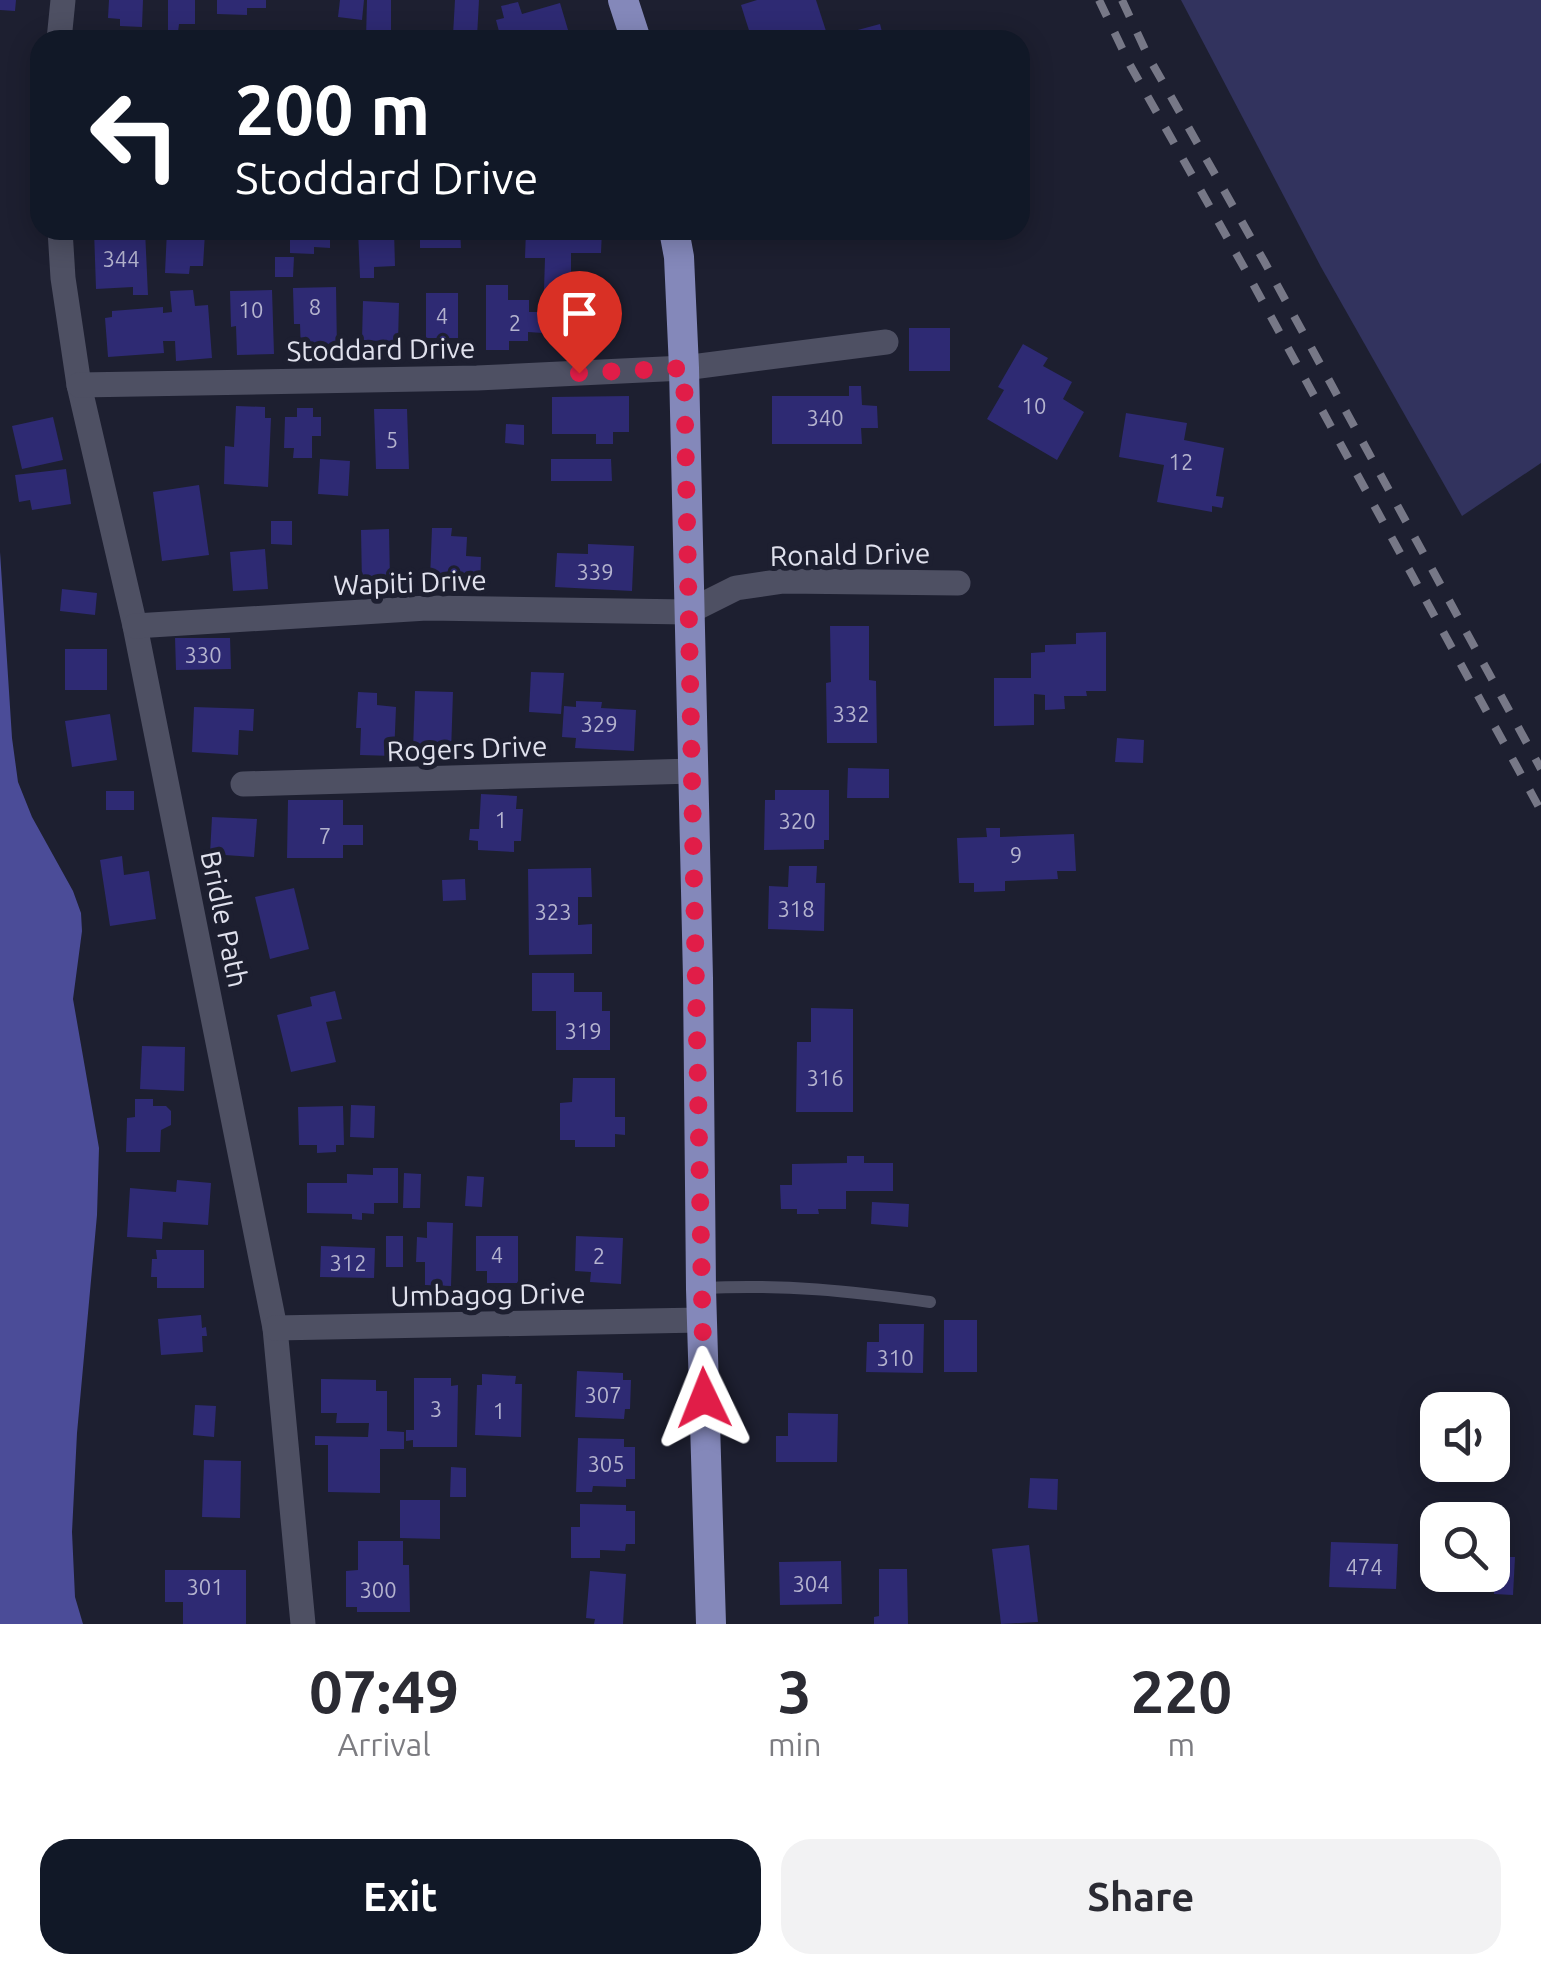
<!DOCTYPE html>
<style>
body{margin:0;font-family:Ubuntu,sans-serif;background:#f2f2f3;color:#2b2b33;height:100vh;display:flex;flex-direction:column;font-size:38px;white-space:nowrap}
*{box-sizing:border-box;margin:0}
p{font-size:32px;color:#7c7c81}
.icon{flex:none;width:55px;height:55px;fill:none;stroke:currentColor;stroke-width:2;stroke-linecap:round;stroke-linejoin:round}
.map{position:relative;height:1624px;overflow:hidden}
.details{display:flex;flex-direction:column;background:#fff;flex:1}
.details>*{flex:none}
.guide{position:absolute;left:30px;top:30px;width:1000px;height:210px;border-radius:30px;box-shadow:0 5px 25px #0003;background:#111827;color:#fff;overflow:hidden}
.tools{position:absolute;left:1420px;top:1392px;display:grid;gap:20px}
.tools a{display:grid;place-items:center;width:90px;height:90px;border-radius:20px;background:#fff;box-shadow:0 5px 25px #0003;font-size:50px}
.pin{position:absolute;display:grid;place-items:center;width:85px;height:85px;color:#fff;margin:-102px -42px;border-radius:50% 50% 50% 0;rotate:-45deg;box-shadow:0 0 10px #0007}
.pin .icon{rotate:45deg}
.me{position:absolute;width:110px;margin:-55px;rotate:358deg;stroke-linejoin:round;filter:drop-shadow(0 0 8px #0008)}
.turn{display:flex;align-items:center;gap:35px;height:210px;padding:0 40px;font-size:45px}
.turn .icon{width:130px;height:130px;stroke-width:2.5}
.turn b{display:block;font-size:70px;line-height:85px}
.eta{display:flex;justify-content:space-evenly;align-items:center;height:170px;text-align:center}
.eta b{font-size:60px;font-weight:700;line-height:70px}
.action{display:flex;gap:20px;margin-top:auto;padding:20px 40px}
.action a{flex:1;height:115px;border-radius:30px;background:#111827;color:#fff;font-size:40px;font-weight:700;line-height:115px;text-align:center}
.action a+a{background:#f2f2f3;color:#2b2b33}
.map>svg:first-child{display:block}
.green{fill:#32335e}
.water{fill:#4b4c98}
.building{fill:#2e2a73}
.lines{fill:none;stroke-linecap:round;stroke-linejoin:round}
.lane{stroke:#4e5063;stroke-width:12}
.street{stroke:#4e5063;stroke-width:25}
.primary{stroke:#8488ba;stroke-width:30}
.rail{stroke:#777887;stroke-width:8;stroke-dasharray:18 18;stroke-linecap:butt}
.route{stroke:#e11d48;stroke-width:18;stroke-dasharray:0 32.4}
.labels{text-anchor:middle;dominant-baseline:central;stroke-width:10;stroke-linejoin:round;paint-order:stroke}
.number-label{font-size:22px;fill:#b4b3ce}
.street-label{font-size:28px;fill:#e0e1ed;stroke:#1d1f30}
</style>
<div class="map">
<svg width="1541" height="1624" viewBox="0 0 1541 1624">
<rect width="100%" height="100%" fill="#1d1f30"/>
<!-- green -->
<polygon class="green" points="1181,0 1541,0 1541,463 1462,516 1321,267"/>
<!-- water -->
<polygon class="water" points="0,552 12,738 18,782 32,817 73,891 81,913 82,931 73,999 99,1148 97,1215 77,1433 72,1532 75,1597 83,1624 0,1624"/>
<!-- building -->
<g class="building">
<polygon points="0,0 16,0 15,11 0,10"/>
<polygon points="109,0 143,0 142,27 120,26 120,19 108,18"/>
<polygon points="168,0 195,0 195,24 179,24 178,32 168,32"/>
<polygon points="217,0 266,0 266,8 247,8 247,15 217,14"/>
<polygon points="340,0 364,0 362,20 338,17"/>
<polygon points="367,0 391,0 391,40 366,39"/>
<polygon points="455,0 479,0 477,37 453,35"/>
<polygon points="757,0 816,0 826,31 805,40 752,40 741,5"/>
<polygon points="518,2 522,14 560,3 571,40 510,40 509,37 501,39 496,20 504,18 501,6"/>
<polygon points="880,24 884,40 845,40 843,34"/>
<polygon points="94,230 145,230 148,295 133,295 133,287 96,289"/>
<polygon points="167,230 205,233 203,266 190,266 189,274 165,273"/>
<polygon points="290,230 330,230 330,248 314,247 314,254 290,253"/>
<polygon points="358,230 394,230 395,266 374,267 374,278 360,278"/>
<polygon points="420,230 460,230 461,248 420,248"/>
<polygon points="526,230 602,230 601,253 571,253 571,290 544,290 545,258 525,258"/>
<polygon points="275,257 294,257 293,277 275,277"/>
<polygon points="486,285 508,285 508,300 529,300 529,312 543,312 543,333 528,332 528,341 509,341 509,350 486,350"/>
<polygon points="336,287 337,351 301,352 300,324 294,324 293,288"/>
<polygon points="193,290 195,306 208,305 212,358 176,361 175,341 163,341 164,353 108,357 105,318 112,317 112,311 163,307 163,313 172,312 170,291"/>
<polygon points="272,290 274,354 237,355 236,326 231,327 230,291"/>
<rect x="426" y="293" width="32" height="45"/>
<polygon points="363,301 399,303 398,342 362,340"/>
<rect x="909" y="328" width="41" height="43"/>
<polygon points="1023,344 1048,358 1043,366 1072,382 1063,399 1084,412 1057,460 987,419 1004,390 998,387"/>
<polygon points="849,386 861,386 862,405 877,406 878,428 861,428 862,444 772,444 772,396 849,396"/>
<polygon points="629,396 629,432 613,432 613,444 596,444 596,434 552,434 552,397"/>
<polygon points="236,406 265,407 265,418 271,418 268,487 224,484 225,446 234,447"/>
<polygon points="297,408 313,408 313,417 321,417 321,436 312,436 312,458 293,458 294,448 284,448 285,417 297,417"/>
<polygon points="374,409 407,409 409,469 376,469"/>
<polygon points="1126,413 1187,423 1184,440 1224,448 1216,496 1224,497 1222,508 1212,506 1212,512 1157,502 1164,465 1119,457"/>
<polygon points="53,417 63,460 22,469 12,426"/>
<polygon points="506,424 524,425 524,445 505,443"/>
<polygon points="320,459 350,461 348,496 318,494"/>
<polygon points="551,459 611,459 612,481 551,481"/>
<polygon points="66,469 71,504 32,510 30,500 19,502 15,475"/>
<polygon points="199,485 209,555 162,561 153,492"/>
<polygon points="271,521 292,521 292,545 271,544"/>
<polygon points="432,528 452,528 451,536 467,537 466,556 481,557 480,589 450,588 450,580 430,580"/>
<polygon points="389,529 390,583 362,584 361,530"/>
<polygon points="588,544 634,546 632,591 555,587 557,553 588,554"/>
<polygon points="265,549 268,589 233,591 230,552"/>
<polygon points="62,589 97,593 95,615 60,611"/>
<polygon points="830,626 869,626 869,680 876,681 877,743 827,743 826,683 831,682"/>
<polygon points="1106,632 1106,691 1086,691 1087,696 1064,696 1065,709 1045,710 1045,695 1034,694 1034,725 994,726 994,678 1031,678 1031,653 1045,652 1045,645 1076,644 1076,633"/>
<polygon points="175,638 230,638 231,669 176,670"/>
<rect x="65" y="649" width="42" height="41"/>
<polygon points="531,672 564,673 561,714 529,712"/>
<polygon points="415,691 453,692 451,753 413,751"/>
<polygon points="358,692 377,693 377,705 396,707 394,756 360,755 361,728 356,728"/>
<polygon points="576,701 602,702 601,708 636,710 634,751 575,748 576,738 562,737 564,706 576,707"/>
<polygon points="194,707 254,709 253,731 239,730 238,755 192,752"/>
<polygon points="110,714 117,760 72,767 65,721"/>
<polygon points="1117,738 1144,740 1143,763 1115,762"/>
<polygon points="848,768 889,769 889,798 847,798"/>
<polygon points="775,790 829,790 829,840 824,840 824,849 764,850 765,800 775,800"/>
<rect x="106" y="791" width="28" height="19"/>
<polygon points="481,794 517,796 516,809 523,809 521,841 514,841 514,852 478,850 478,841 469,840 470,829 479,829"/>
<polygon points="288,800 343,800 343,825 363,825 363,845 343,845 343,858 287,858"/>
<polygon points="212,817 257,819 254,857 210,854"/>
<polygon points="986,828 1000,828 1000,837 1074,834 1076,871 1057,871 1058,879 1005,881 1005,891 974,892 974,883 959,883 957,838 987,837"/>
<polygon points="122,856 124,875 149,871 156,919 110,926 100,860"/>
<polygon points="789,866 817,866 816,883 825,883 824,931 768,929 769,886 788,887"/>
<polygon points="591,868 592,897 578,897 578,925 592,924 592,954 529,955 528,869"/>
<polygon points="465,879 466,900 443,901 442,880"/>
<polygon points="294,888 309,949 270,959 255,897"/>
<polygon points="532,973 574,973 574,992 602,992 602,1011 610,1011 610,1050 556,1050 556,1011 532,1011"/>
<polygon points="335,991 342,1019 326,1022 336,1062 291,1072 277,1015 312,1006 310,997"/>
<polygon points="811,1008 853,1009 853,1112 796,1112 797,1042 811,1042"/>
<polygon points="142,1046 185,1047 184,1091 140,1089"/>
<polygon points="573,1078 615,1078 615,1117 625,1117 625,1135 615,1134 615,1147 575,1147 575,1140 560,1140 560,1103 572,1102"/>
<polygon points="135,1099 153,1099 153,1106 166,1106 171,1111 171,1125 161,1130 160,1152 126,1152 127,1118 135,1117"/>
<polygon points="351,1105 375,1106 374,1138 350,1137"/>
<polygon points="343,1106 344,1145 336,1145 336,1152 317,1153 317,1145 299,1145 298,1107"/>
<polygon points="847,1156 864,1156 864,1163 893,1163 893,1191 846,1191 846,1209 818,1209 819,1214 797,1214 797,1209 781,1209 780,1185 792,1185 792,1164 847,1163"/>
<polygon points="373,1168 398,1168 398,1203 374,1203 374,1214 362,1213 362,1220 352,1219 352,1214 307,1213 307,1183 347,1183 347,1174 373,1175"/>
<polygon points="404,1173 421,1174 420,1208 403,1208"/>
<polygon points="467,1176 484,1177 482,1207 465,1206"/>
<polygon points="177,1180 211,1183 208,1225 163,1222 162,1239 127,1237 130,1188 176,1192"/>
<polygon points="872,1202 909,1204 908,1227 871,1224"/>
<polygon points="427,1222 453,1223 451,1286 425,1285 425,1262 416,1262 417,1237 427,1238"/>
<rect x="386" y="1236" width="17" height="31"/>
<polygon points="476,1236 518,1236 518,1283 487,1283 487,1271 476,1271"/>
<polygon points="576,1236 623,1238 621,1284 590,1282 591,1272 575,1271"/>
<polygon points="321,1246 375,1248 374,1278 320,1277"/>
<polygon points="156,1250 204,1250 204,1288 157,1288 157,1277 151,1277 152,1259 157,1259"/>
<polygon points="201,1315 202,1328 206,1327 207,1336 202,1336 203,1352 161,1355 158,1319"/>
<rect x="944" y="1320" width="33" height="52"/>
<polygon points="879,1324 924,1324 923,1373 866,1372 867,1342 879,1342"/>
<polygon points="577,1371 623,1373 623,1380 631,1380 630,1409 625,1409 624,1419 575,1417"/>
<polygon points="482,1374 516,1376 515,1384 522,1384 521,1437 475,1435 477,1385 482,1385"/>
<polygon points="414,1378 451,1378 451,1386 458,1385 457,1447 413,1447 413,1440 406,1441 406,1430 414,1430"/>
<polygon points="321,1379 376,1380 376,1391 387,1391 387,1431 404,1432 404,1449 380,1449 380,1493 328,1492 328,1445 315,1445 315,1436 368,1437 369,1423 336,1423 337,1413 321,1413"/>
<polygon points="195,1405 216,1406 214,1437 193,1435"/>
<polygon points="788,1413 838,1414 837,1462 776,1462 776,1436 788,1436"/>
<polygon points="578,1438 624,1439 624,1447 635,1447 635,1479 626,1479 626,1487 593,1486 592,1492 576,1492"/>
<polygon points="1438,1453 1438,1465 1451,1465 1455,1472 1438,1483 1425,1462"/>
<polygon points="204,1460 241,1461 240,1518 202,1517"/>
<polygon points="451,1467 466,1468 466,1497 450,1497"/>
<polygon points="1030,1478 1058,1479 1057,1510 1028,1508"/>
<polygon points="400,1500 440,1500 440,1539 400,1538"/>
<polygon points="580,1504 626,1505 626,1511 635,1511 635,1544 626,1544 625,1551 600,1550 600,1558 571,1558 571,1527 580,1527"/>
<polygon points="358,1541 403,1541 403,1565 409,1565 410,1612 357,1612 357,1607 346,1607 346,1571 358,1570"/>
<polygon points="1331,1542 1398,1544 1396,1589 1329,1587"/>
<polygon points="1029,1545 1038,1622 1001,1624 992,1549"/>
<polygon points="1433,1545 1438,1545 1438,1575 1485,1575 1485,1587 1463,1586 1463,1592 1453,1592 1453,1586 1431,1586"/>
<polygon points="1496,1557 1515,1557 1513,1595 1494,1594"/>
<polygon points="841,1561 842,1604 780,1605 779,1562"/>
<polygon points="879,1569 907,1569 908,1624 874,1624 874,1617 879,1616"/>
<polygon points="165,1570 246,1570 246,1624 183,1624 183,1602 165,1602"/>
<polygon points="590,1571 626,1574 623,1624 594,1624 595,1619 586,1618"/>
</g>
<g class="lines">
<!-- lane -->
<path class="lane" d="M 703,1288 C 785,1284 849,1291 930,1302"/>
<!-- street -->
<g class="street">
<polyline points="59,40 63,0"/>
<polyline points="60,230 63,278 79,385 135,626 275,1328 303,1624"/>
<polyline points="79,385 477,378 684,368 886,342"/>
<polyline points="135,626 427,608 688,612 736,588 784,581 958,583"/>
<polyline points="243,784 693,771"/>
<polyline points="275,1328 701,1320"/>
</g>
<!-- primary -->
<g class="primary">
<polyline points="623,0 636,40"/>
<polyline points="674,230 679,257 684,368 698,978 701,1289 711,1624"/>
</g>
<!-- rail -->
<g class="rail">
<polyline points="1099,0 1130,65 1246,271 1541,811"/>
<polyline points="1122,0 1148,56 1264,261 1541,769"/>
</g>
</g>
<g class="lines">
<!-- route -->
<polyline class="route" points="579,373 684,368 704,1398"/>
</g>
<g class="labels">
<!-- number labels -->
<g class="number-label">
<text x="121" y="258">344</text>
<text x="315" y="306">8</text>
<text x="251" y="309">10</text>
<text x="442" y="315">4</text>
<text x="515" y="322">2</text>
<text x="1034" y="405">10</text>
<text x="825" y="417">340</text>
<text x="392" y="439">5</text>
<text x="1181" y="461">12</text>
<text x="595" y="571">339</text>
<text x="203" y="654">330</text>
<text x="851" y="713">332</text>
<text x="599" y="723">329</text>
<text x="501" y="819">1</text>
<text x="797" y="820">320</text>
<text x="325" y="835">7</text>
<text x="1016" y="854">9</text>
<text x="796" y="908">318</text>
<text x="553" y="911">323</text>
<text x="583" y="1030">319</text>
<text x="825" y="1077">316</text>
<text x="497" y="1254">4</text>
<text x="599" y="1255">2</text>
<text x="348" y="1262">312</text>
<text x="895" y="1357">310</text>
<text x="603" y="1394">307</text>
<text x="436" y="1408">3</text>
<text x="499" y="1410">1</text>
<text x="606" y="1463">305</text>
<text x="1364" y="1566">474</text>
<text x="811" y="1583">304</text>
<text x="205" y="1586">301</text>
<text x="378" y="1589">300</text>
</g>
<!-- street labels -->
<g class="street-label">
<text transform="translate(381 349) rotate(-1)">Stoddard Drive</text>
<text transform="translate(850 554) rotate(-1)">Ronald Drive</text>
<text transform="translate(410 582) rotate(-2)">Wapiti Drive</text>
<text transform="translate(467 748) rotate(-2)">Rogers Drive</text>
<text transform="translate(225 919) rotate(78)">Bridle Path</text>
<text transform="translate(488 1294) rotate(-1)">Umbagog Drive</text>
</g>
</g>
</svg>
<div class="tools">
<a><svg class="icon" aria-label="sound" viewBox="0 0 24 24"><path d="M4 9h4l5-4v14l-5-4H4zM17 9q2 3 0 6"/></svg></a>
<a><svg class="icon" aria-label="search" viewBox="0 0 24 24"><circle cx="10" cy="10" r="6"/><path d="M15 15l6 6"/></svg></a>
</div>
<div class="pin" style="left:579px;top:373px;background:#d93025"><svg class="icon" aria-label="arrive" viewBox="0 0 24 24"><path d="M6 21V4h12l-3 4 3 4H6"/></svg></div>
<svg class="me" style="left:704px;top:1398px" viewBox="-20 -20 40 40"><path d="M0-17L14 15 0 8-14 15z" fill="#e11d48" stroke="#fff" stroke-width="4"/></svg>
<div class="guide">
<div class="turn"><svg class="icon" aria-label="left" viewBox="0 0 24 24"><path d="M17 20v-9H6M10 6l-5 5 5 5"/></svg><div><b>200 m</b>Stoddard Drive</div></div>
</div>
</div>
<section class="details">
<div class="eta">
<div><b>07:49</b><p>Arrival</p></div>
<div><b>3</b><p>min</p></div>
<div><b>220</b><p>m</p></div>
</div>
<div class="action"><a>Exit</a><a>Share</a></div>
</section>
